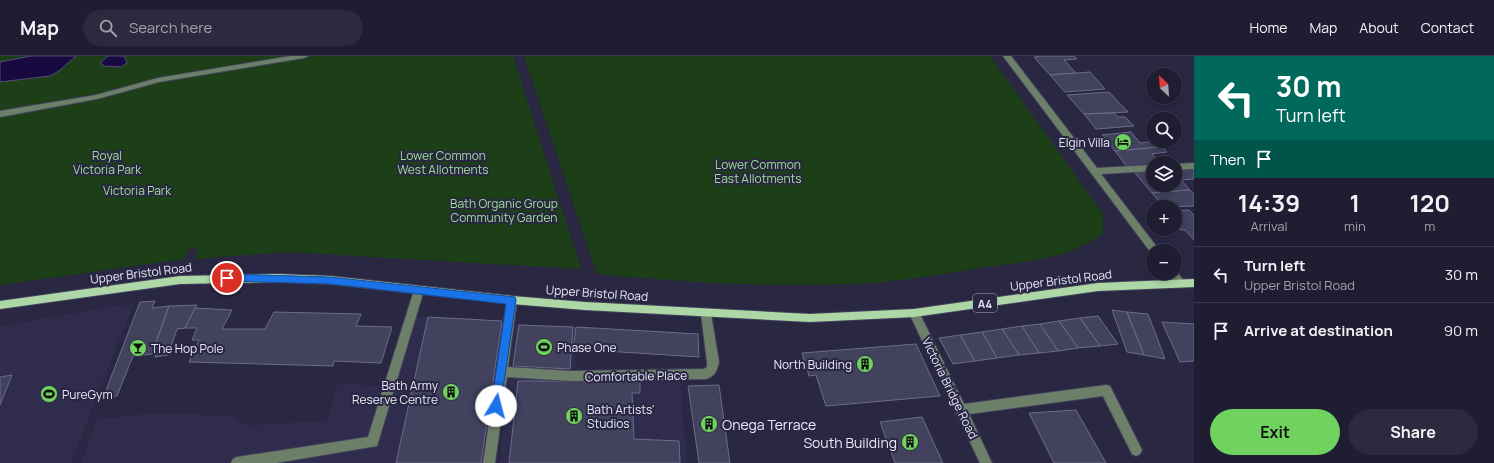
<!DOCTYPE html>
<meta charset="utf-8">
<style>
body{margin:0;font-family:Manrope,sans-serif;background:#2c2a3e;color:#f1f3f6;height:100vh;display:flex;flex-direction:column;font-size:15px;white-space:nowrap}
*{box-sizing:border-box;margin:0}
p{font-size:13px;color:#a1a2ac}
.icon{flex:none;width:22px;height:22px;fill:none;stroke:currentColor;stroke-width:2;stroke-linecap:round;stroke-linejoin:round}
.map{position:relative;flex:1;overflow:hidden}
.details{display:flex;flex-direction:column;background:#1f1d32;width:300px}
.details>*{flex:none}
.hud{background:#00695c;color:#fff;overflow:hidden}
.needle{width:26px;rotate:335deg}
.controls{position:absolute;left:1146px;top:12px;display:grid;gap:8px}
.controls a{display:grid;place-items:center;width:36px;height:36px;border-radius:50%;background:#1f1d32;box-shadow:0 2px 6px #0003,0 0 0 1px #3c3b4d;font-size:20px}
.pin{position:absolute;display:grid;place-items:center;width:34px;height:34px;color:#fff;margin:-17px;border:2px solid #fff;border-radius:50%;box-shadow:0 1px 4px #0007}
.me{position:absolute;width:44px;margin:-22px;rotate:8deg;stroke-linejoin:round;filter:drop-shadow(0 0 3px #0008)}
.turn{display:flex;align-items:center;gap:14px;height:84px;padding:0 16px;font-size:18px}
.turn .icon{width:52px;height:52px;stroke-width:2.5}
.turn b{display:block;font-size:28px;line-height:34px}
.then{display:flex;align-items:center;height:38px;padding:0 16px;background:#0003;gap:8px;font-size:15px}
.eta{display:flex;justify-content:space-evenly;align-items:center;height:68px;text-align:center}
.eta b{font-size:24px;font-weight:700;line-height:28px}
.cta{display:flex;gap:8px;margin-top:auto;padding:8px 16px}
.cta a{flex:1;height:46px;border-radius:24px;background:#70d35f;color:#111;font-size:16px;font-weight:700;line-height:46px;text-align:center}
.cta a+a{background:#2c2a3e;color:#f1f3f6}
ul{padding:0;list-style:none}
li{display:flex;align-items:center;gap:12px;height:56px;padding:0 16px;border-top:1px solid #3c3b4d}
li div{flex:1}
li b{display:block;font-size:15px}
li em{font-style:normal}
header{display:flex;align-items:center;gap:24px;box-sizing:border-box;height:56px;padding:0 20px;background:#1f1d32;border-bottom:1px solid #3c3b4d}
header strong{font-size:19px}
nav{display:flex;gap:22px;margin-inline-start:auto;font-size:14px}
.search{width:280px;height:36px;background:#2c2a3e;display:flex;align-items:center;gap:10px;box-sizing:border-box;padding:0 14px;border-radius:22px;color:#a1a2ac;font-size:15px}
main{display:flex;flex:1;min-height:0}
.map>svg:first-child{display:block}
.built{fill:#2f2c4e}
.green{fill:#1d3f17}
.water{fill:#180a40;stroke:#574d78}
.building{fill:#42415e;stroke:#6d6b8b}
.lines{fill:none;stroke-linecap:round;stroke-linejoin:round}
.minor-casing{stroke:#44425c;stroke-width:2}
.major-casing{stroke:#44425c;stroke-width:2}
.minor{fill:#6c8069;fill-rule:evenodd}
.major{fill:#add7a6;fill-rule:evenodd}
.route{fill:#1a73e8;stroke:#114b97}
.labels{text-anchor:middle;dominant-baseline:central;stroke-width:4;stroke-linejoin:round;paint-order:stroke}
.shield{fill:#292742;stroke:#afafc4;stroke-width:1}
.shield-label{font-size:11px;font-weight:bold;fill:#e9e9fb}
.poi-label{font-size:12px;fill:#e9e9fb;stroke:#292742;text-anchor:start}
.park-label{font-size:12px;fill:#9ddf91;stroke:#292742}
.street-label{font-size:12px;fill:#e9e9fb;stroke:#292742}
.near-poi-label{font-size:14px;fill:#e9e9fb;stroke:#292742;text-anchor:start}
</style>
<header>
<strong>Map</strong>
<div class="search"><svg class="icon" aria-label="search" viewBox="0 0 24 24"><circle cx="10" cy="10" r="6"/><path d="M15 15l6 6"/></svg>Search here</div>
<nav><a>Home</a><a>Map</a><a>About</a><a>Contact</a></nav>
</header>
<main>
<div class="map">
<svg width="1194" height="407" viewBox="0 0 1194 407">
<rect width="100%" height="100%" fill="#292742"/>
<!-- built -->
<g class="built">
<polygon points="134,247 71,407 0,407 0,270"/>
<polygon points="414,261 464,262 481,407 81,407 97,363 158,357 229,360 247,369 327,365 338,327 396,331"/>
<polygon points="515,268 580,271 574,324 680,324 687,407 499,407"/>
</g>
<!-- green -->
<g class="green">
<polygon points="0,0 513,0 581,213 286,196 195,203 198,195 191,190 184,203 0,229"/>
<path d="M 524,0 L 990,0 L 1103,158 L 1103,178 C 1067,204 1022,206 979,212 C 948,217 915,223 884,226 C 788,233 692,227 597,218 Z"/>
</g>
<!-- water -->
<g class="water">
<polygon points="31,0 76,0 59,15 50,20 0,26 0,6"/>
<polygon points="108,0 124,0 127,7 121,11 103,10 101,6"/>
</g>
<!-- building -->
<g class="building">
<polygon points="1042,0 1074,0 1077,3 1064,4 1076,17 1050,19 1034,1"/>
<polygon points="1090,16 1105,33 1065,36 1050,19"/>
<polygon points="1109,36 1128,56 1084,58 1067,39"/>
<polygon points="1114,57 1118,61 1125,61 1134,70 1096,73 1084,58"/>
<polygon points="1131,76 1140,87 1156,85 1162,91 1115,95 1102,79"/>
<polygon points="1162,91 1167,96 1152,98 1159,107 1153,107 1153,110 1128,112 1115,95"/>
<polygon points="1192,113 1194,115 1194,123 1181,124 1190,134 1152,137 1135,117 1153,115 1153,129 1175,129 1175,114"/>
<polygon points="1190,134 1194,138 1194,150 1164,151 1152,137"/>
<polygon points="1189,154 1194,159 1194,184 1185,174 1180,174 1175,168 1175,155"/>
<polygon points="155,245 152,252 169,250 152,298 133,300 117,340 103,342 140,246"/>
<polygon points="197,249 185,272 177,273 168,299 155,301 156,298 152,298 169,250"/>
<polygon points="195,252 232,254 222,273 265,273 274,256 361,258 356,270 392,271 381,307 334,305 333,310 189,306 199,284 192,284 197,272 185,272"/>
<polygon points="1112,254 1127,256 1144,299 1127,296"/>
<polygon points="1127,256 1148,258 1165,303 1144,299"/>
<polygon points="1098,260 1118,288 1100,290 1080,262"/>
<polygon points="428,261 502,265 481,407 396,407"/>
<polygon points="1080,262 1100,290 1078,292 1059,265"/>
<polygon points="1059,265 1078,292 1058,295 1040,268"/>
<polygon points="1162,266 1194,268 1194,305 1180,306"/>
<polygon points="1040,268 1058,295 1039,297 1022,270"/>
<polygon points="519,269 573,271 570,313 513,310"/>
<polygon points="1022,270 1039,297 1019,299 1002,273"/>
<polygon points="576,271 698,278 699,301 573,293"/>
<polygon points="1002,273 1019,299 997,302 982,276"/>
<polygon points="982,276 997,302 975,305 960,279"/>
<polygon points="960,279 975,305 953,308 939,282"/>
<polygon points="916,288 940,340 826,350 816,319 809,320 802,297"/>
<polygon points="12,319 0,349 0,321"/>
<polygon points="518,325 640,325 640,337 632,337 634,383 679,385 680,407 509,407"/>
<polygon points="719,329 730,407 699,407 688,330"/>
<polygon points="1076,354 1106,407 1054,407 1029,357"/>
<polygon points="922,361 943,407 895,407 880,366"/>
</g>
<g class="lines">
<!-- minor casing -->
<g class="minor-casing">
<g id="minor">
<polygon points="291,0 308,0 304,2 159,26 97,43 0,61 0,55 96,39 158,22"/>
<polygon points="1003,0 1011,0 1097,112 1153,109 1153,115 1101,118 1160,195 1153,195 1153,198 1152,198"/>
<polygon points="1194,107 1194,113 1175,114 1175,108"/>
<polygon points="1176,214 1185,227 1184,230 1176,230 1167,217 1175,217"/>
<polygon points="419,230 423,231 424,234 377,390 276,407 231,407 233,403 237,401 368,381 414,234 415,231"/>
<path d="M 512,240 L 516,241 L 517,244 L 508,311 L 571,315 L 704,313 L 707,311 L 707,306 L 701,258 L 702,255 L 706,254 L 710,255 L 711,258 L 719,306 C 717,315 715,320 706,323 L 571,325 L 507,321 L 495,407 L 483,407 L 507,244 L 508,241 Z"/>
<polygon points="914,253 918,254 964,348 1106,329 1110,330 1142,394 1140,398 1136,400 1132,398 1103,340 969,358 992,407 980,407 909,257 910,254"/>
</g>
</g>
<!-- major casing -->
<g class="major-casing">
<polygon id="major" points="277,218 330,220 512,240 585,246 810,258 914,253 1098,227 1194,223 1194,231 1098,235 914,261 810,266 585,254 512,248 330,228 277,226 180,228 0,253 0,245 180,220"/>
</g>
<!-- minor -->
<use href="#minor" class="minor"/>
<!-- major -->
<use href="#major" class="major"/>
</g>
<!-- route -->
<polygon class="route" points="227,218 330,221 515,241 516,244 500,353 496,355 493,353 491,350 506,248 330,228 227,225 222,222"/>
<!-- icons -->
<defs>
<g id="hotel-disc" transform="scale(0.9)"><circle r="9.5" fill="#70d35f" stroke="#292742"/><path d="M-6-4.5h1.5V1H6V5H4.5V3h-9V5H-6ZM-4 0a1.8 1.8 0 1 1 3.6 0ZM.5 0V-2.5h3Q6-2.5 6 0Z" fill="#111"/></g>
<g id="stadium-disc" transform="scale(0.9)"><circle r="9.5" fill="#70d35f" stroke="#292742"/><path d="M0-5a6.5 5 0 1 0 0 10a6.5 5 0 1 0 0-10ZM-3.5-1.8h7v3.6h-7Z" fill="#111"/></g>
<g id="bar-disc" transform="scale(0.9)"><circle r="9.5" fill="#70d35f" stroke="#292742"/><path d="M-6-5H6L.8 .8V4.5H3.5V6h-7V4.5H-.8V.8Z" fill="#111"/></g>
<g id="building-disc" transform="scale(0.9)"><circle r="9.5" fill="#70d35f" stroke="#292742"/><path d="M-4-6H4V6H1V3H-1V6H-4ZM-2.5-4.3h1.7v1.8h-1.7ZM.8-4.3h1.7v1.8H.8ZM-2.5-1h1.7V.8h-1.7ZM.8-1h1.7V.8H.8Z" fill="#111"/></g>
</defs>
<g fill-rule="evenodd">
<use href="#hotel-disc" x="1123" y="86"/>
<use href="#stadium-disc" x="544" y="291"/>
<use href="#bar-disc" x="138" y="292"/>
<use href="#building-disc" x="865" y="308"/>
<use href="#building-disc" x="451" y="336"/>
<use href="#stadium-disc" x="49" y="338"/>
<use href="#building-disc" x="574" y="360"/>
<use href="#building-disc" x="709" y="368"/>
<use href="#building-disc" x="910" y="386"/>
</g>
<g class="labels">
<!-- shield labels -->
<rect class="shield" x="973" y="238" width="24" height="18" rx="3"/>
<g class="shield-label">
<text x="985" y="247">A4</text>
</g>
<!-- poi labels -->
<g class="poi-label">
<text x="1110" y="86" text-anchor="end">Elgin Villa</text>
<text x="557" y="291">Phase One</text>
<text x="151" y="292">The Hop Pole</text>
<text x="852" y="308" text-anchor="end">North Building</text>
<text x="438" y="329" text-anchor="end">Bath Army<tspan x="438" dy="14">Reserve Centre</tspan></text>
<text x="62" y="338">PureGym</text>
<text x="587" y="353">Bath Artists'<tspan x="587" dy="14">Studios</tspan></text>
</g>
<!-- park labels -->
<g class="park-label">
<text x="107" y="99">Royal<tspan x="107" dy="14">Victoria Park</tspan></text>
<text x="443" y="99">Lower Common<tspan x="443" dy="14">West Allotments</tspan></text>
<text x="758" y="108">Lower Common<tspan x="758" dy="14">East Allotments</tspan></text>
<text x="137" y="134">Victoria Park</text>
<text x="504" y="147">Bath Organic Group<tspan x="504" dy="14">Community Garden</tspan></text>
</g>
<!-- street labels -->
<g class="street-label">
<text transform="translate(141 217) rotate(-7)">Upper Bristol Road</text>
<text transform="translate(1061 224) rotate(-7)">Upper Bristol Road</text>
<text transform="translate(597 237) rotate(4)">Upper Bristol Road</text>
<text transform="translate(636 320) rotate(-1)">Comfortable Place</text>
<text transform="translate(950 332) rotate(64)">Victoria Bridge Road</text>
</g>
<!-- near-poi labels -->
<g class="near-poi-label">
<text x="722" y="368">Onega Terrace</text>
<text x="897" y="386" text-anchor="end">South Building</text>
</g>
</g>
</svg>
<div class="controls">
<a><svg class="needle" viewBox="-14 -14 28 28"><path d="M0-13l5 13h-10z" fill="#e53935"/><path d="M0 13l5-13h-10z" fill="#a1a2ac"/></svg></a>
<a><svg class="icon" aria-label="search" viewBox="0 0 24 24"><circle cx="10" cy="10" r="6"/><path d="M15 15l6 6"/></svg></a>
<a><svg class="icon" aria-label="layers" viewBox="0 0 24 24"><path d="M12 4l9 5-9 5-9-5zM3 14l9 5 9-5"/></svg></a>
<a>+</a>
<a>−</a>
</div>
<div class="pin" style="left:227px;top:222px;background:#d93025"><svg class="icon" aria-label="arrive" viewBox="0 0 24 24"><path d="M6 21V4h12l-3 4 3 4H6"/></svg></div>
<svg class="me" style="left:496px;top:350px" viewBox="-20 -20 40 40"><circle r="19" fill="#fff"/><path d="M0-13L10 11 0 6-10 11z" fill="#1a73e8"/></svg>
</div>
<section class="details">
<div class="hud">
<div class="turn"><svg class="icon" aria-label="left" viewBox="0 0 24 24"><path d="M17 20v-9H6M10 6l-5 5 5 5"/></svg><div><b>30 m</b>Turn left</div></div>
<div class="then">Then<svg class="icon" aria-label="arrive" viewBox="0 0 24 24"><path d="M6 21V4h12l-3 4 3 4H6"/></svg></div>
</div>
<div class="eta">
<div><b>14:39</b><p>Arrival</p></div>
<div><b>1</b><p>min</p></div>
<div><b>120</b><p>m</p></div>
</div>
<ul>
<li><svg class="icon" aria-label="left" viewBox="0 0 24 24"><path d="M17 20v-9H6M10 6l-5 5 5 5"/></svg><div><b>Turn left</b><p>Upper Bristol Road</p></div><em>30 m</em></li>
<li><svg class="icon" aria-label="arrive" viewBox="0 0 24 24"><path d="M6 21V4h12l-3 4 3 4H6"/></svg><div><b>Arrive at destination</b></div><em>90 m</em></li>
</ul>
<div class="cta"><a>Exit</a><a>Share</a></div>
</section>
</main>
